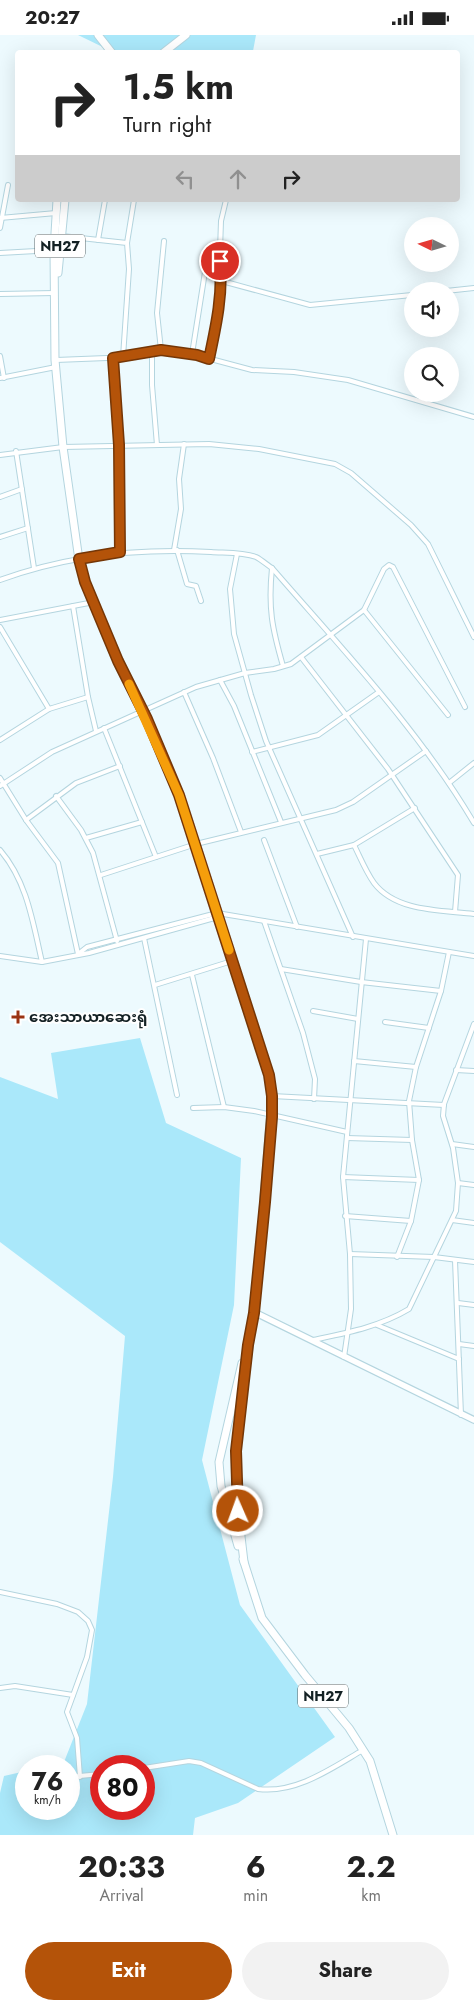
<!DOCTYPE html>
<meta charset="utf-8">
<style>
body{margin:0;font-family:Jost,"Noto Sans Myanmar",sans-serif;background:#f2f2f2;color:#222;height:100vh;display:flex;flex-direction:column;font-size:19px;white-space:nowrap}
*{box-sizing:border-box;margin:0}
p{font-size:16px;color:#767676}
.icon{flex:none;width:28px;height:28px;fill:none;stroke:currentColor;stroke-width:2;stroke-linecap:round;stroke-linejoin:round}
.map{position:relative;height:1800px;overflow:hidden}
.drawer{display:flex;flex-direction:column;background:#fff;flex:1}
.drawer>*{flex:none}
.hud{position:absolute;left:15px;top:15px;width:445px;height:152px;border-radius:5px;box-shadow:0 5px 20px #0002;background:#fff;color:#222;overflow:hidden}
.needle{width:32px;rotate:275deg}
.buttons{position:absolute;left:404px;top:182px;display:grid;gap:10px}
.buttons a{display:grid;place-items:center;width:55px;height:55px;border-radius:50%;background:#fff;box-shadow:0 5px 20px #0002;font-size:25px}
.speed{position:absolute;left:15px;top:1720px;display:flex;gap:10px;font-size:25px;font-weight:700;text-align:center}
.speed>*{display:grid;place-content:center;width:65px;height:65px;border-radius:50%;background:#fff;box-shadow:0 5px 20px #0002;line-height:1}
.speed small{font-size:12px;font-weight:400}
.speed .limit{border:8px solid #d22;background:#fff;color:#111}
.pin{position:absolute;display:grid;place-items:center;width:42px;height:42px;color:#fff;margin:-21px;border:2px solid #fff;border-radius:50%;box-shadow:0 1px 5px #0007}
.me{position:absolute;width:55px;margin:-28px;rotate:358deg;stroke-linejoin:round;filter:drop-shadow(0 0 4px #0008)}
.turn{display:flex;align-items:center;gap:18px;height:105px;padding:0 25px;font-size:22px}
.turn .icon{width:65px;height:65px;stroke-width:2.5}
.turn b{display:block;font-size:35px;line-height:42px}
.lanes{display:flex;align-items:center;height:48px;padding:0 25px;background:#0003;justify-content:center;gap:25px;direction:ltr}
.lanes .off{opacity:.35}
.eta{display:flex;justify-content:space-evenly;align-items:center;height:85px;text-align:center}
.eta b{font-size:30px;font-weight:700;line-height:35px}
.button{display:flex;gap:10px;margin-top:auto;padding:10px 25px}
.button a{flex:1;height:58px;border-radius:30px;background:#b45309;color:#fff;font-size:20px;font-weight:700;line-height:58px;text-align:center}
.button a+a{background:#f2f2f2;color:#222}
.status{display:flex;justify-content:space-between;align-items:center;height:35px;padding:0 25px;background:#fff;direction:ltr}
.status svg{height:14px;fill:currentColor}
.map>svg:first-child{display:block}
.green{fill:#aae8fa;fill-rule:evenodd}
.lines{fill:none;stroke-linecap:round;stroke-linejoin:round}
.minor-casing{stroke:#b4d5df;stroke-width:6}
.secondary-casing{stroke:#b4d5df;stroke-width:8}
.trunk-casing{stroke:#b4d5df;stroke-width:9}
.minor{stroke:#fff;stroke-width:4}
.secondary{stroke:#fff;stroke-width:5.5}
.trunk{stroke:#fff;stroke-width:7}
.route-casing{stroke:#753606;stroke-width:12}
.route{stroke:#b45309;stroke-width:9}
.slow{stroke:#f59e0b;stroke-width:9}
.poi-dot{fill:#9a3312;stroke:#fff;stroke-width:2}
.labels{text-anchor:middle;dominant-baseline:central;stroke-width:4;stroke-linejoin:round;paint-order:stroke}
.shield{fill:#fff;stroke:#5a6466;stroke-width:1}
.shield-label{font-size:14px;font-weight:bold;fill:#142124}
.poi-label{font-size:15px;font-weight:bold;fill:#142124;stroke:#fff;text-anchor:start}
</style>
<div class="status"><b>20:27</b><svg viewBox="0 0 49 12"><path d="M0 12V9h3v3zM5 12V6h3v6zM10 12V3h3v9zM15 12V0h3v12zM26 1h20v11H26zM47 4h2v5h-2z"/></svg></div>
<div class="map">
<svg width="474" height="1800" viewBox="0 0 474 1800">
<rect width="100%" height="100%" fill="#edfafe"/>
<!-- green -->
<g class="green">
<polygon points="78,0 256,0 253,16 247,18 113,17"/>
<path d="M 140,1003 L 166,1088 L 241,1123 L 234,1270 L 202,1425 L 240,1570 L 335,1702 L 238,1768 L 195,1783 L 193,1800 L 0,1800 L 0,1758 L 4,1741 L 26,1736 L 26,1774 L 69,1774 L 69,1731 L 46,1731 L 64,1727 L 87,1669 L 113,1442 L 125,1301 L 0,1207 L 0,1042 L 58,1064 L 51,1018 ZM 101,1731 L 144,1731 L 144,1774 L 101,1774 Z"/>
</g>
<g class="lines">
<!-- minor casing -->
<g class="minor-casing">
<g id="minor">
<polyline points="0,183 56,178"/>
<polyline points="0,193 8,150"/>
<polyline points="62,201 127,208 129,234 123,322"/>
<polyline points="98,205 105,165"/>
<polyline points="127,208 134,165"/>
<polyline points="0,218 54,215"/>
<polyline points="222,246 310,270 412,260"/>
<polyline points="446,256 474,253"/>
<polyline points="0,259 55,258"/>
<polyline points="161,315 157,278 164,206"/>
<polyline points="152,317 152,350 157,410"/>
<polyline points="192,319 205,237"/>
<polyline points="0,321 4,343"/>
<polyline points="113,323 119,410 120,517"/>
<polyline points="209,324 219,277 222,246 220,215 221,186 226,165"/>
<polyline points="56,325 132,322 161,315 192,319 252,335 294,337 348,345 474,382"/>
<polyline points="0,343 56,332"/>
<polyline points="16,416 34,533"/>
<polyline points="0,420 63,412 209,409 259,414 335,429 351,438 411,490 428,509 474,602"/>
<polyline points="0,462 22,454"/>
<polyline points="0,502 28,493"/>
<polyline points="174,515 181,474 179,444 184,409"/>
<polyline points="177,515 187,549 196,551 201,566"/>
<polyline points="237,519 230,554 234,599 251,660 266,706 353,902"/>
<path d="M 272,533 C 268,573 272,593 283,631"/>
<path d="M 0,545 C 68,520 139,513 211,517 C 225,518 243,517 256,522 C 262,525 267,530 272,533 C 343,615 419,695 474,788"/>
<polyline points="73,571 88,662 96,696"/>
<polyline points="364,575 384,534 389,530 393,532 465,672"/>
<polyline points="0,585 94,567"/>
<polyline points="0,592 49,674"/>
<polyline points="301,622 388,734 458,840 455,877"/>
<polyline points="220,645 234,671 281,787"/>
<polyline points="184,657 213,723 241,797"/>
<polyline points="104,693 156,822"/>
<polyline points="0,705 49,674 88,662"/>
<polyline points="252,717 318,700 379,657"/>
<polyline points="0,743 26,785 58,828 78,919"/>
<polyline points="449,748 474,728"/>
<polyline points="0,751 52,717 196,652 245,638 274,634 291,629 364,575 448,680"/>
<polyline points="56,761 81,795 93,818 117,906"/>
<polyline points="26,785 76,748 120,731"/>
<polyline points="86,803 142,787"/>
<polyline points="264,805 297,892"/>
<path d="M 354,810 C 360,822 366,837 374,848 C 396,877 441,875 474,879"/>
<path d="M 0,815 C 27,846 33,888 42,927"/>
<polyline points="317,819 354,810 415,773"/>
<polyline points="101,840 196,809 336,775 353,767 426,716"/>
<polyline points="264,886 303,998 315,1044 314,1064"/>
<polyline points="144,903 177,1060"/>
<polyline points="78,919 87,912 217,878 474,921"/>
<polyline points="0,921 42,927 89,918 218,882"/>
<polyline points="281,934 361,947 441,956"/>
<polyline points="192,940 224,1072"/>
<polyline points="155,950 232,926"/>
<polyline points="313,976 358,984"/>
<polyline points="385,987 429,993"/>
<polyline points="354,1026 416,1032"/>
<polyline points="456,1035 474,1036"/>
<polyline points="272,1061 444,1070"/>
<polyline points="193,1073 224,1072 254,1076 347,1097"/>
<polyline points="347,1103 412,1105"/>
<polyline points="452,1109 474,1112"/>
<polyline points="343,1142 419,1145"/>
<polyline points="458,1148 474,1150"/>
<polyline points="345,1181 411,1186"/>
<polyline points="452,1185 474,1188"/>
<polyline points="350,1219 434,1222 474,1227"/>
<polyline points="397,1222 411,1186 419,1145 412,1105 409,1066 416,1032 441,956 449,917"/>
<polyline points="455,1225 461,1380"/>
<polyline points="458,1268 474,1270"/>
<polyline points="377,1290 459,1324"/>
<path d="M 313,1305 C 346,1298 379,1292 409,1274 L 456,1176 L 458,1148 L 453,1113 L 443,1081 L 444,1069 L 474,989"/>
<polyline points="459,1309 474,1311"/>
<polyline points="344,1322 351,1274 350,1219 343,1142 366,904"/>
<polyline points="0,1557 57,1569 78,1577 88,1586 92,1595 87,1622 67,1677 77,1703 80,1742"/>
<polyline points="0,1653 15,1651 73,1660"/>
<path d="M 144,1733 L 189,1726 L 201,1728 L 258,1754 C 296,1759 332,1733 363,1715"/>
<polyline points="69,1742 101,1739"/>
</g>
</g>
<!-- secondary casing -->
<g class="secondary-casing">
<polyline id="secondary" points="254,1277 474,1385"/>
</g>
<!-- trunk casing -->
<g class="trunk-casing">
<g id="trunk">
<polyline points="98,0 112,18"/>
<polyline points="163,18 186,0"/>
<polyline points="57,165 54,215 55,325 63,412 79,525 85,547 118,626 147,684 179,760 269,1040 272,1061 258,1240 236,1416 238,1476 244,1527"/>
<polyline points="58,238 65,165"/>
<polyline points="238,1511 221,1451 219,1427 242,1328"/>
<polyline points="243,1524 262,1583 305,1640 349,1693 370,1726 393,1800"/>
</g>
</g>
<!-- minor -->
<use href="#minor" class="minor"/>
<!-- secondary -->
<use href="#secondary" class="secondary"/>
<!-- trunk -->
<use href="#trunk" class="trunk"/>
</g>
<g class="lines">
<!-- route casing -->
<g class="route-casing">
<path id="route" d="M 220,226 C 223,260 216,291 209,324 L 197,320 L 161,315 L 113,323 L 119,410 L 120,517 L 79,524 L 85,547 L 118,626 L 147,684 L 179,760 L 269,1040 L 272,1061 L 272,1082 L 265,1167 L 254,1278 L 248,1310 L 236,1416 L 238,1476"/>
</g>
<!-- route -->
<use href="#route" class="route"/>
<!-- slow -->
<polyline class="slow" points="129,649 179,760 229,915"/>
</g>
<!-- markers -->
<path class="poi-dot" d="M15.5 974.5h5v5h5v5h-5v5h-5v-5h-5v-5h5z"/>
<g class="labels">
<!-- shield labels -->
<g class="shield">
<rect x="35" y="199.5" width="50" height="23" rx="4"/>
<rect x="298" y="1649.5" width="50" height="23" rx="4"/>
</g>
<g class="shield-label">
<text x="60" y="211">NH27</text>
<text x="323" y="1661">NH27</text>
</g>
<!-- poi labels -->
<g class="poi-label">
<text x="29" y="982">အေးသာယာဆေးရုံ</text>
</g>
</g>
</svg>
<div class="buttons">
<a><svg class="needle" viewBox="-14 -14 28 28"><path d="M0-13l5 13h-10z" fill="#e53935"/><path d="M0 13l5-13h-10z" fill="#767676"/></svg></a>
<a><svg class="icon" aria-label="sound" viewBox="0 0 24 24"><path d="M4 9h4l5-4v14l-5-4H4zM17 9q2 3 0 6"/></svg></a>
<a><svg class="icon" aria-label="search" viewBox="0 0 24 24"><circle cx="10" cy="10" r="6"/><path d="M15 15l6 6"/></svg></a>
</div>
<div class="speed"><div>76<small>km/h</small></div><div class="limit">80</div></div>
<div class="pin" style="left:220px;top:226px;background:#d93025"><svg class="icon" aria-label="arrive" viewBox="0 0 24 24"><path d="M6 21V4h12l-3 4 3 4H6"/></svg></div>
<svg class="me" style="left:238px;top:1476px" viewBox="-20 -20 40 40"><circle r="17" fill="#b45309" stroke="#fff" stroke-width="3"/><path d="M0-11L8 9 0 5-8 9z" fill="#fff"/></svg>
<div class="hud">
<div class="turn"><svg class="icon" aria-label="right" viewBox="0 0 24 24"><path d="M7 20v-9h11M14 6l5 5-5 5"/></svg><div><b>1.5 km</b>Turn right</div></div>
<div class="lanes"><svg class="icon off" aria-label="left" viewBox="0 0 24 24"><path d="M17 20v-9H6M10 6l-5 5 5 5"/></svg><svg class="icon off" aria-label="ahead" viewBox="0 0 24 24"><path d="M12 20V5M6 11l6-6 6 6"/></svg><svg class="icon" aria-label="right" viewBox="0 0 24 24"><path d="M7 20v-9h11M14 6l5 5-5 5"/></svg></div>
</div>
</div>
<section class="drawer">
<div class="eta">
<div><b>20:33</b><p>Arrival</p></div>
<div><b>6</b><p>min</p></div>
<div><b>2.2</b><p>km</p></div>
</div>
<div class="button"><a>Exit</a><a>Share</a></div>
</section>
